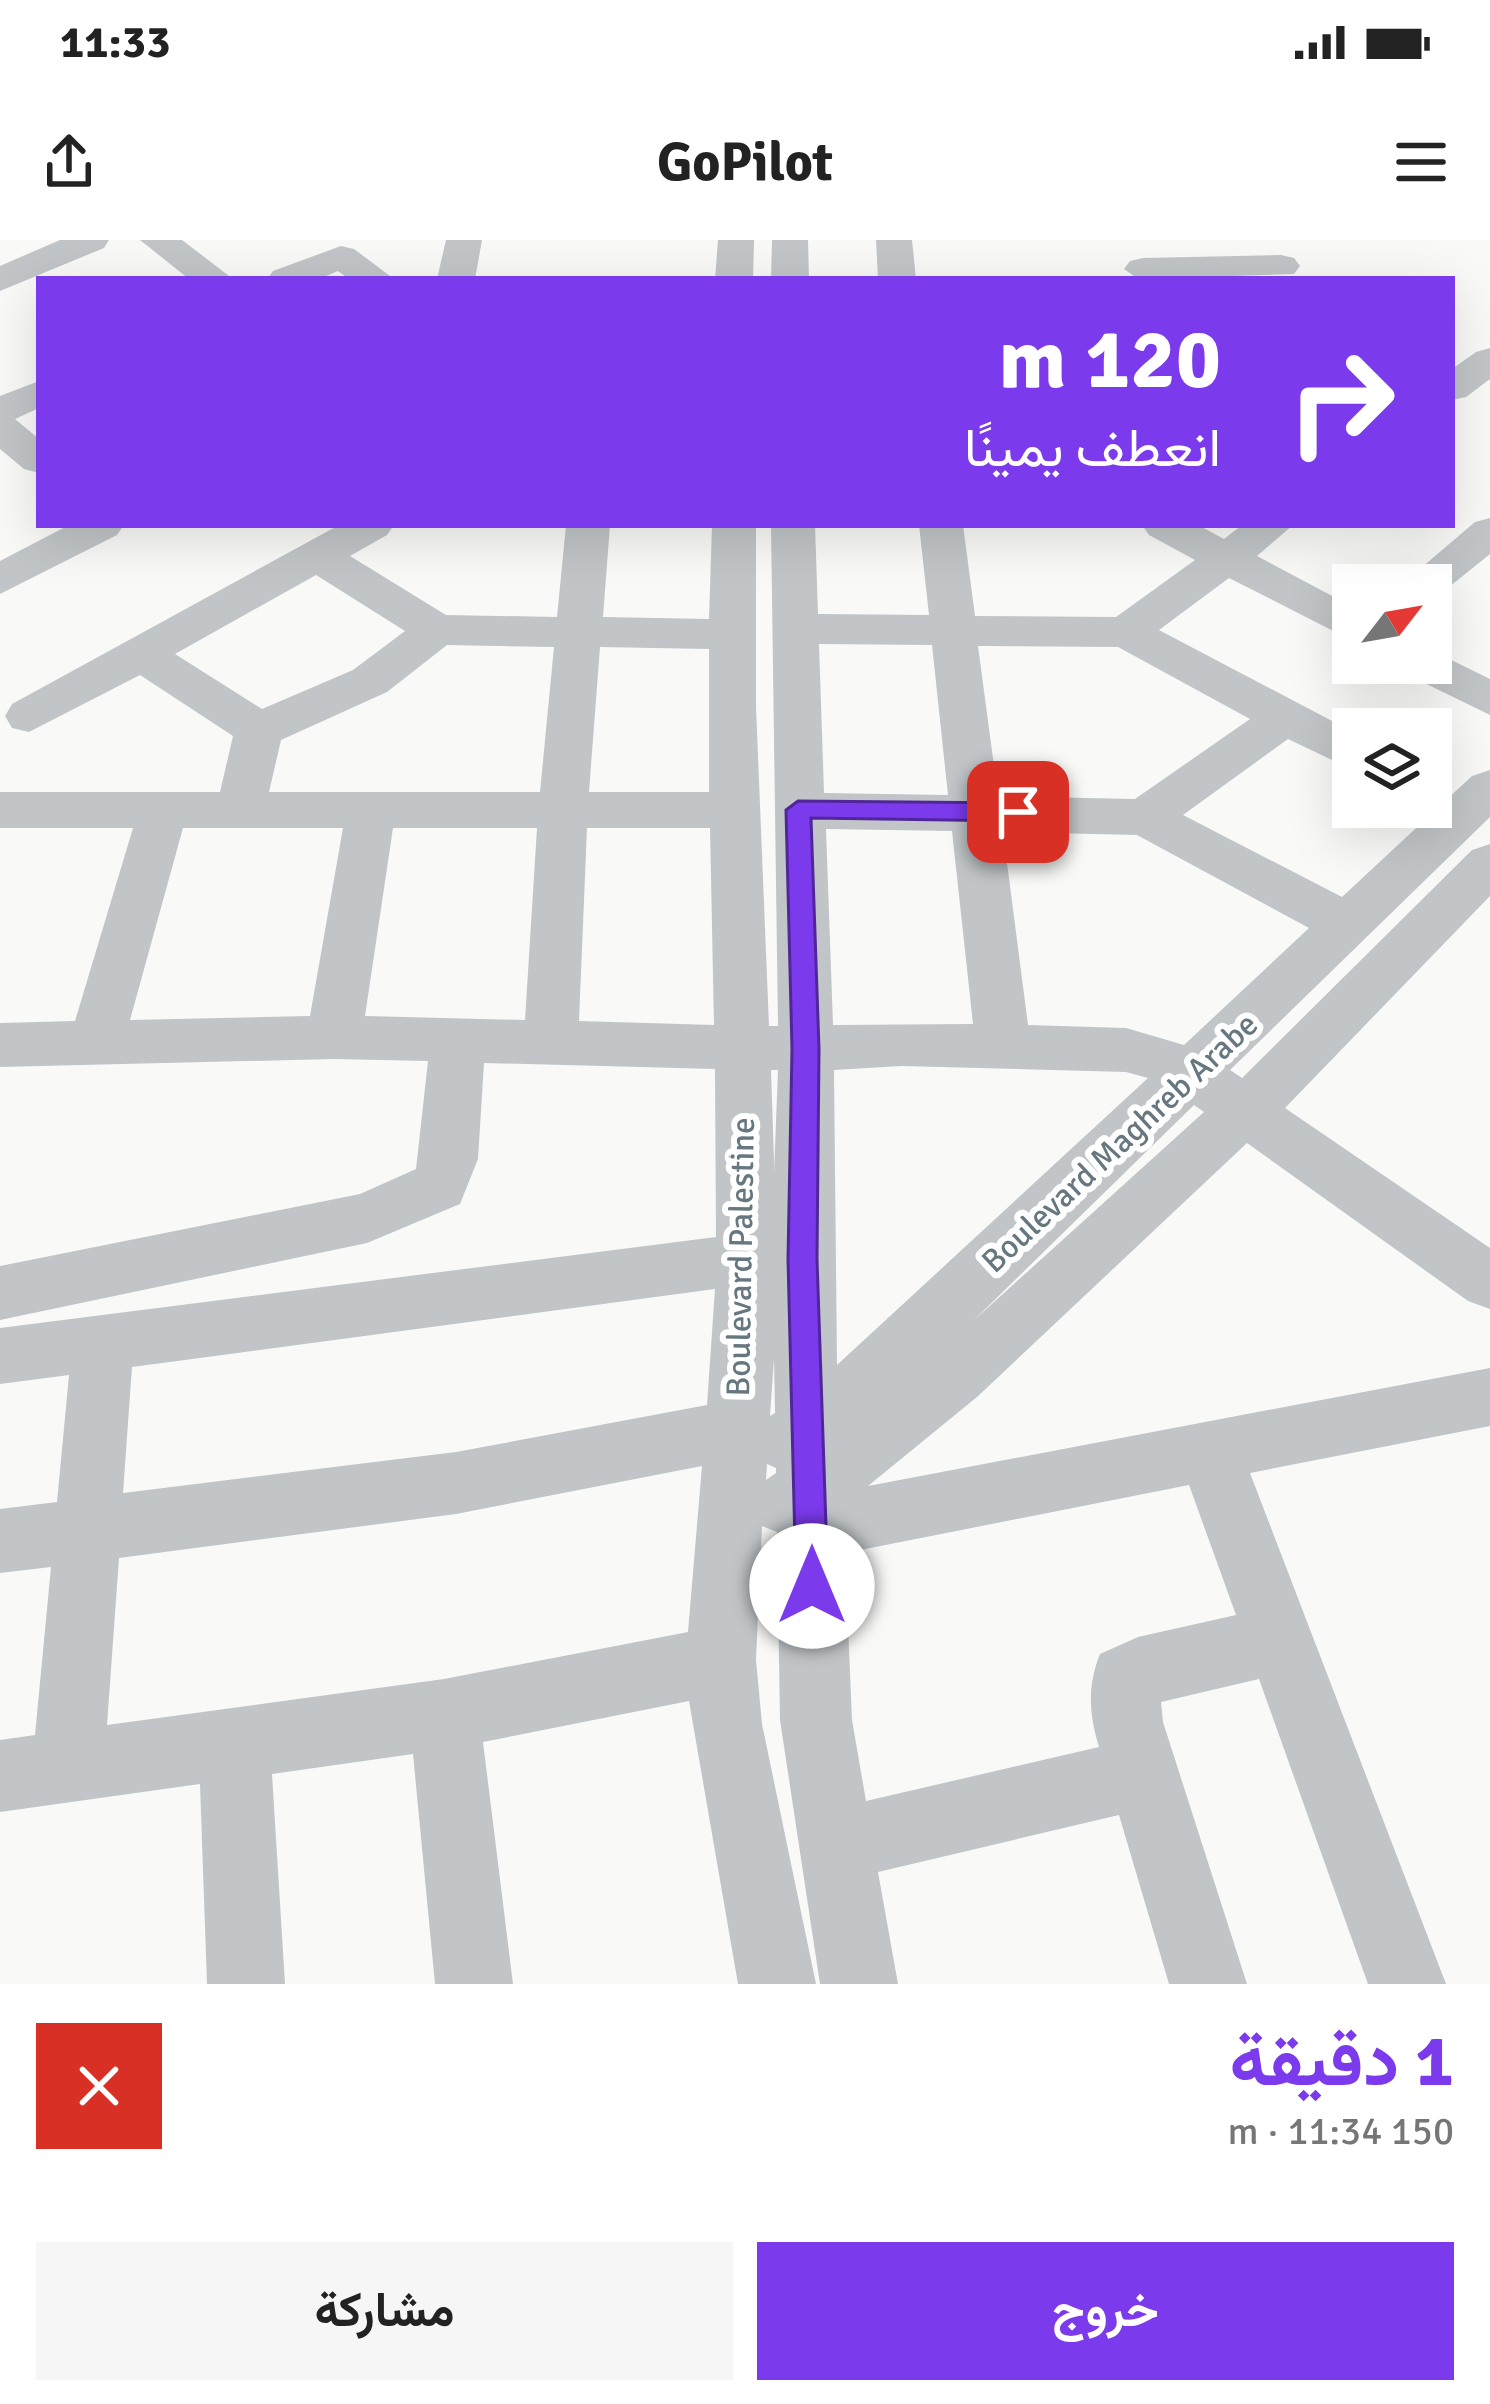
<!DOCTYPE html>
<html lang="ar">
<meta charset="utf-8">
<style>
body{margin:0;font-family:Signika,Vazirmatn,sans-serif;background:#f6f6f6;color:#222;direction:rtl;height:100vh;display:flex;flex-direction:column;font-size:45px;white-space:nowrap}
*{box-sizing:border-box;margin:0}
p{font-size:39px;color:#767676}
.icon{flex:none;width:66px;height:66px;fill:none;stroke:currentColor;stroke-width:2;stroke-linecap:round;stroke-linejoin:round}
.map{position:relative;height:1744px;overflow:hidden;direction:ltr}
.panel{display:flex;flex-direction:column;background:#fff;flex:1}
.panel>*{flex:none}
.hud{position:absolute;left:36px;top:36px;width:1419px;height:252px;border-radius:0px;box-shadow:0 12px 48px #0002;direction:rtl;background:#7c3aed;color:#fff;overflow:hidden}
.needle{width:78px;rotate:59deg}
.tools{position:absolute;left:1332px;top:324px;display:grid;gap:24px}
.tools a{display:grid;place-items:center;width:120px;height:120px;border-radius:0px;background:#fff;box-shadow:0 12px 48px #0002;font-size:60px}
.pin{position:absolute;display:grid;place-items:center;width:102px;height:102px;color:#fff;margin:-51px;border-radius:24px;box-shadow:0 6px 18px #0006}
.me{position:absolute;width:132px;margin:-66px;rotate:0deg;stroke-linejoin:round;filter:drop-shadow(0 0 9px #0008)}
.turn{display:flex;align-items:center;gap:42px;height:252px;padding:0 36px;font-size:54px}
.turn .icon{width:156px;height:156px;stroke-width:2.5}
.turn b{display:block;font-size:84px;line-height:102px}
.round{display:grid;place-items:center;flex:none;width:126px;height:126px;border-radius:0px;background:#f6f6f6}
.summary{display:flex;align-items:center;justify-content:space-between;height:204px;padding:0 36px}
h1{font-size:72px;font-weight:700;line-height:90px;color:#7c3aed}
.action{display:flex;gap:24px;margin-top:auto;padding:24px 36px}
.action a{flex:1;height:138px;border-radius:0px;background:#7c3aed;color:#fff;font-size:48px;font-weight:700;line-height:138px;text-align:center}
.action a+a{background:#f6f6f6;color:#222}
.status{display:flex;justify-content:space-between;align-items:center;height:84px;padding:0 60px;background:#fff;direction:ltr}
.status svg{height:33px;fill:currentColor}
header{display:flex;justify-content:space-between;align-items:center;height:156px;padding:0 36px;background:#fff;font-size:54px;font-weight:700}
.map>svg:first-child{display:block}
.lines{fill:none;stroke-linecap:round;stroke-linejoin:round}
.minor{fill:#c1c5c8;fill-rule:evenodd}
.route{fill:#7c3aed;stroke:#51269a;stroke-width:3}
.labels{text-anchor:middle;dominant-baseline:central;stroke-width:12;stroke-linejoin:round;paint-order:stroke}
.street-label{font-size:33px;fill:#667780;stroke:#fff}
</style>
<div class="status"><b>11:33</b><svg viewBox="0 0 49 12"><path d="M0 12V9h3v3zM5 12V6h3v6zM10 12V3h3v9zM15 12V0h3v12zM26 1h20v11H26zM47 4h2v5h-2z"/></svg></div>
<header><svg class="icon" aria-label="menu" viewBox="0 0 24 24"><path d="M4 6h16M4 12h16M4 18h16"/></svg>GoPilot<svg class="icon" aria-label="share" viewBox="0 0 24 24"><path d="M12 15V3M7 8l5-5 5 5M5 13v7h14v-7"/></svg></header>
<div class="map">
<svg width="1490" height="1744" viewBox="0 0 1490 1744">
<rect width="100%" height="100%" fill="#f9f9f8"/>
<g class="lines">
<!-- minor -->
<g class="minor">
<polygon points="60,0 109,0 104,8 0,51 0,26"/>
<polygon points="140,0 182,0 233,39 189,39"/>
<polygon points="446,0 482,0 475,39 437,39"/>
<polygon points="718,0 754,0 753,39 715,39"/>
<polygon points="772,0 808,0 809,39 771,39"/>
<polygon points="876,0 912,0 916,39 878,39"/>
<polygon points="341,6 354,9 394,39 349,39 338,31 319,39 267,39 273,31"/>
<polygon points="1281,15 1294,18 1300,26 1294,34 1138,39 1124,29 1130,21 1143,18"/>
<polygon points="1490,108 1490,139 1466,157 1452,160 1452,129 1476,112"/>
<polygon points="39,141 39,168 15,179 39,199 39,233 24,229 0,209 0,156"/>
<polygon points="1490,278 1490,314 1439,355 1431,357 1431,345 1401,345 1475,282"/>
<polygon points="69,285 124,285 117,295 0,354 0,321"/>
<path d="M 339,285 L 394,285 L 387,295 L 350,316 L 446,375 L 557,377 L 566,285 L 610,285 L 603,377 L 709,379 L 712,285 L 756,285 L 756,467 L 769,786 L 778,786 L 771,285 L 815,285 L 818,374 L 929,375 L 919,285 L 963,285 L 975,376 L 1116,377 L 1195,320 L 1149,295 L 1142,285 L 1198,285 L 1224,299 L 1242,285 L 1293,285 L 1257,316 L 1353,367 L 1353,401 L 1229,338 L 1159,390 L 1353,492 L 1353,530 L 1288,499 L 1183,575 L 1342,657 L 1472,536 L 1490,530 L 1490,577 L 1230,830 L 1242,838 L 1472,610 L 1490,604 L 1490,656 L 1285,868 L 1490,1008 L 1490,1069 L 1468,1061 L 1247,903 L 977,1157 L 868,1246 L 1490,1128 L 1490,1186 L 1250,1233 L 1446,1744 L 1368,1744 L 1259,1439 L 1161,1462 L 1163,1482 L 1247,1744 L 1169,1744 L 1119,1575 L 878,1632 L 898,1744 L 820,1744 L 780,1480 L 777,1292 L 762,1286 L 756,1420 L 762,1484 L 816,1744 L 738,1744 L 689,1461 L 483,1502 L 513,1744 L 435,1744 L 413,1514 L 272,1534 L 285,1744 L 207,1744 L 200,1544 L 0,1572 L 0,1500 L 35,1495 L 51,1327 L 0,1333 L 0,1269 L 57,1262 L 69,1135 L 0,1144 L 0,1088 L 716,997 L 715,829 L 484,823 L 478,919 L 460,964 L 367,1003 L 0,1080 L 0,1026 L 360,954 L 416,929 L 428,821 L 334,819 L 0,827 L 0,783 L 75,781 L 133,588 L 0,588 L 0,552 L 220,552 L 233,496 L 140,435 L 29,492 L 12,488 L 5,476 L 12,464 ZM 316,335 L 405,391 L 353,430 L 262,469 L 175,414 ZM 819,404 L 932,405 L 948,555 L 824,553 ZM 447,405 L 554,407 L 540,552 L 269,552 L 281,500 L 387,452 ZM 978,406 L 1118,407 L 1250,479 L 1135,559 L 998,556 ZM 600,407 L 709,409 L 709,552 L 589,552 ZM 183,588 L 343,588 L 310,776 L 130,780 ZM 393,588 L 537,588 L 525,780 L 365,776 ZM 587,588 L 710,588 L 714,785 L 579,781 ZM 826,589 L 952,591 L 973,784 L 833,785 ZM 1003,592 L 1137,595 L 1309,688 L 1184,805 L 1126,788 L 1028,785 ZM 901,826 L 1126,832 L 1148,838 L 837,1125 L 834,830 ZM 771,830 L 778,830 L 774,933 L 774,921 ZM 1194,865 L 1204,872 L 973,1081 ZM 715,1049 L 707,1165 L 456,1212 L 123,1253 L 132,1127 ZM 774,1119 L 775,1173 L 770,1176 ZM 767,1224 L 776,1228 L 776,1233 L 766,1240 ZM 702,1226 L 688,1392 L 444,1439 L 107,1485 L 119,1318 L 456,1274 ZM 1189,1245 L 1236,1375 L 1138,1397 L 1100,1414 C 1087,1446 1089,1474 1099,1507 L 866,1561 L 852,1480 L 845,1313 Z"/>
<polygon points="1431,410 1490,439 1490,475 1406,434 1399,423 1431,423"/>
</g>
</g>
<!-- route -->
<polygon class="route" points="798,561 1018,563 1030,572 1018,581 811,578 819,809 817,1019 828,1346 824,1357 812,1361 801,1357 796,1346 788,1019 792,809 786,570"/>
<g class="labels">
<!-- street labels -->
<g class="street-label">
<text transform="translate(1120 903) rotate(-43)">Boulevard Maghreb Arabe</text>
<text transform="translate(741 1017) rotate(-89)">Boulevard Palestine</text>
</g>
</g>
</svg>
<div class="tools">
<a><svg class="needle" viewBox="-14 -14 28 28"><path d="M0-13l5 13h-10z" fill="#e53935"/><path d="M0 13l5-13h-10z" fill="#767676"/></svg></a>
<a><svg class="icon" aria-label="layers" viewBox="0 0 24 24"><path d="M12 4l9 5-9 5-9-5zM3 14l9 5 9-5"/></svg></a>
</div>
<div class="pin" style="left:1018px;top:572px;background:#d93025"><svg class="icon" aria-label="arrive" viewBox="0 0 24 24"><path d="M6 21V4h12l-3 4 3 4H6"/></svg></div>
<svg class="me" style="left:812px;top:1346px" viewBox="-20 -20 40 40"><circle r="19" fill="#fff"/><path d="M0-13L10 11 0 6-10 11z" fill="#7c3aed"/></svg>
<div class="hud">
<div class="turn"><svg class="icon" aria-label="right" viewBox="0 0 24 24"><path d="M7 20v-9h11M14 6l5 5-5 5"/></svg><div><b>120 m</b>انعطف يمينًا</div></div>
</div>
</div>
<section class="panel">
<div class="summary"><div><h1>1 دقيقة</h1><p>150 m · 11:34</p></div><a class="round" style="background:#d93025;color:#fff"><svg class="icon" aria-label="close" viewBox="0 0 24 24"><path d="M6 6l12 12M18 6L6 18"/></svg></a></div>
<div class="action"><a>خروج</a><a>مشاركة</a></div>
</section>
